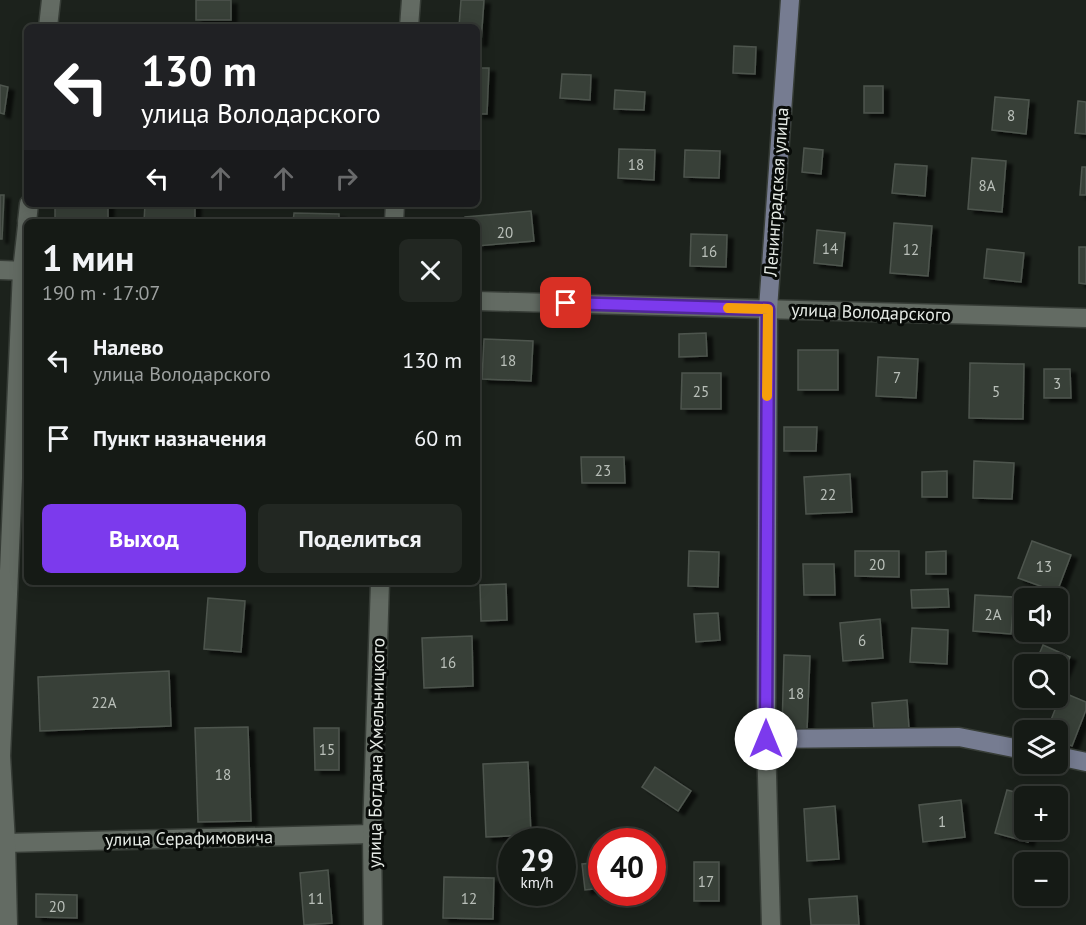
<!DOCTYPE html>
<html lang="ru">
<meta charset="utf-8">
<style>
body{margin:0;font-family:"PT Sans",sans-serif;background:#222722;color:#f1f3f6;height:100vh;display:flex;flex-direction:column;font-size:22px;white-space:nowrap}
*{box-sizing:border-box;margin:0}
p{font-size:20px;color:#9da1a0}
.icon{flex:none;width:33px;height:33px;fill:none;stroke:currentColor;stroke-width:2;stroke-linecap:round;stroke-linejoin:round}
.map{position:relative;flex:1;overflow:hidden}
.details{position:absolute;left:24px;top:219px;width:456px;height:366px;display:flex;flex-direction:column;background:#151a15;border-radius:9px;box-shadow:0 3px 15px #0003,0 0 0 2px #343834}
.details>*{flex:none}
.top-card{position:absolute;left:24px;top:24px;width:456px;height:183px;border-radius:9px;box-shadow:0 3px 15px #0003,0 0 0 2px #343834;background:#202124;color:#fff;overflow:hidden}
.fabs{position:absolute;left:1014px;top:588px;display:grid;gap:12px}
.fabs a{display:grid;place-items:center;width:54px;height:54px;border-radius:9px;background:#151a15;box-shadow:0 3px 15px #0003,0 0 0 2px #343834;font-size:30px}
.speed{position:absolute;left:498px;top:828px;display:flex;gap:12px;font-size:30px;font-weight:700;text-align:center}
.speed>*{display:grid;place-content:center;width:78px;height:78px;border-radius:50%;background:#151a15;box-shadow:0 3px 15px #0003,0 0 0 2px #343834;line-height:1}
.speed small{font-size:15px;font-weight:400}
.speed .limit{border:9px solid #d22;background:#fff;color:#111}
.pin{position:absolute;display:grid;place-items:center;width:51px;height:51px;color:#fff;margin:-26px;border-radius:12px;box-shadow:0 3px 9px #0006}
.me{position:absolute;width:66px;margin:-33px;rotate:0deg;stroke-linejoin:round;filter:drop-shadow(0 0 4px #0008)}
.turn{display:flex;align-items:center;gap:21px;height:126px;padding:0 18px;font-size:27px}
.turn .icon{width:78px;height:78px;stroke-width:2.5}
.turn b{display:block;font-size:42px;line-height:51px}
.lanes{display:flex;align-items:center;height:57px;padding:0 18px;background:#0003;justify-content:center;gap:30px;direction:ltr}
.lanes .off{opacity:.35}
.round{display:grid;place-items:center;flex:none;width:63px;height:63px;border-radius:9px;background:#222722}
.head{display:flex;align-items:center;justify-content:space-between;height:102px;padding:0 18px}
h1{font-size:36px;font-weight:700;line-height:45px}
.button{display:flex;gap:12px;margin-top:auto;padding:12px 18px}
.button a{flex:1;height:69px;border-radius:9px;background:#7c3aed;color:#fff;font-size:24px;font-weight:700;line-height:69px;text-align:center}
.button a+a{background:#222722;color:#f1f3f6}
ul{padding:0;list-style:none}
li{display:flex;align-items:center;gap:18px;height:78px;padding:0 18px}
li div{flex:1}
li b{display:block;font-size:22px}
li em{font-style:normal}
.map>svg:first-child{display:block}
.building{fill:#384038;stroke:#4e554e;stroke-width:1.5;filter:url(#shadow)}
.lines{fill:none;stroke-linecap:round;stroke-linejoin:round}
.street-casing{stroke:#373d37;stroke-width:21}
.secondary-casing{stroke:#373d37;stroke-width:21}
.street{stroke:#636b63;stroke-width:18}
.secondary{stroke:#767c91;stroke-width:18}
.route-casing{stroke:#51269a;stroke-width:15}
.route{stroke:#7c3aed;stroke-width:10}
.slow{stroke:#f59e0b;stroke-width:10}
.labels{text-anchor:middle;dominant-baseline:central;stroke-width:6;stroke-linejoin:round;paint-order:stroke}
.number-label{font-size:15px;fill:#bac0ba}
.street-label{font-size:18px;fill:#e6ebe6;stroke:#080b08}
</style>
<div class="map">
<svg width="1086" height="925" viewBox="0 0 1086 925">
<defs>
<filter id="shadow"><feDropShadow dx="6" dy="4" stdDeviation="1.5" flood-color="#0009"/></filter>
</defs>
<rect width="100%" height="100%" fill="#1c221c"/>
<!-- building -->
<g class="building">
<rect x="196" y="0" width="35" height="20"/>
<polygon points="461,0 484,0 481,42 477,42 477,27 459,27"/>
<polygon points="734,46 756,47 755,74 733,73"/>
<polygon points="477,68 489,68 487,114 477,114"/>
<polygon points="562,74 591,75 590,100 560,98"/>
<polygon points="0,85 8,87 4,114 0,113"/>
<rect x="864" y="86" width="19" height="27"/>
<polygon points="615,90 645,92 644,110 614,109"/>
<polygon points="995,97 1029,100 1026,134 992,130"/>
<polygon points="1078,101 1086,102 1086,134 1075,133"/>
<polygon points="804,148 823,150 821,174 802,172"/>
<polygon points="619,149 655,150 654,180 618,178"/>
<polygon points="685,150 720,151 719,178 684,177"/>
<polygon points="972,158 1006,161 1002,212 968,209"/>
<polygon points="895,164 927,166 925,196 892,193"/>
<polygon points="1082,167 1086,167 1086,195 1080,195"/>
<polygon points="0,195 4,195 2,239 0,239"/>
<rect x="55" y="204" width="53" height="18"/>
<polygon points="145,204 195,204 195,222 144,222"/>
<polygon points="531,211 534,241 477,246 477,222 465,222 465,217"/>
<polygon points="294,213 339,214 339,222 293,222"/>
<polygon points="894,223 932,226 928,276 890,273"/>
<polygon points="817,230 845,233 842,266 814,263"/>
<polygon points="691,234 727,235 726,267 690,266"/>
<polygon points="1079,247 1086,247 1086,284 1079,283"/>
<polygon points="987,249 1024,253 1021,282 984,278"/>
<polygon points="706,333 707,356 679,357 679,334"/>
<polygon points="484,339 533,341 531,381 482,379"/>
<rect x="798" y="350" width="40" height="40"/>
<polygon points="878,357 918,359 916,398 876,396"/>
<polygon points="970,363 1024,364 1023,419 969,418"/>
<polygon points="1044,369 1070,369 1071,398 1044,398"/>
<polygon points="682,373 721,373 721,409 681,409"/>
<polygon points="784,427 817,427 816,451 784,451"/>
<polygon points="581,457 624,457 625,483 582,483"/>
<polygon points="974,461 1014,463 1012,499 973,498"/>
<polygon points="947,471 947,497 922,497 922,472"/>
<polygon points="850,474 852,512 806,514 804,477"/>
<polygon points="1032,541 1071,555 1057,592 1018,578"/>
<polygon points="689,551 719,552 718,587 688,586"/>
<polygon points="855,551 899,551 899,577 855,576"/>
<polygon points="946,551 946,574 926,574 926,552"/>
<polygon points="803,564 834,564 835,595 804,595"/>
<polygon points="506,584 507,620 481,621 480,585"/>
<polygon points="948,589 949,607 912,608 911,590"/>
<polygon points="975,595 1014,597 1011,634 973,631"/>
<polygon points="208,598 245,601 241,652 204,649"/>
<polygon points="718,613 720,640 696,642 694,614"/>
<polygon points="880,619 883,658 843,661 840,623"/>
<polygon points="912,628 948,630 947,664 910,662"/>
<polygon points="472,636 473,686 424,688 422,638"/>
<polygon points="1043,645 1070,657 1058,686 1058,664 1035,664"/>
<polygon points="784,655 810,656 807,730 782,729"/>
<polygon points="169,671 171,726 40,731 38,677"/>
<polygon points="1062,692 1086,702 1086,710 1072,746 1058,740 1058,730 1047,730"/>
<polygon points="907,700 909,728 874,731 872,703"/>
<polygon points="248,727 251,821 198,822 195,728"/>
<polygon points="314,728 339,728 339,770 315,770"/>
<polygon points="528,762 531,835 486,837 483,764"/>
<polygon points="655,767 691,791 678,811 642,787"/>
<polygon points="1007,790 1031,796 1024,796 1024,830 1031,830 1028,842 995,833"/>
<polygon points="961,800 965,837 923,842 919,805"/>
<polygon points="835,806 839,859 807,861 804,809"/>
<polygon points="602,862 602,888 585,890 582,864"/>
<rect x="694" y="862" width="25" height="39"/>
<polygon points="328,870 332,923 304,925 300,873"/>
<polygon points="444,877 494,878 493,919 443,918"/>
<polygon points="36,894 77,895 77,918 36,917"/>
<polygon points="857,896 859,925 811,925 809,899"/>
</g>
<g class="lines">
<!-- street casing -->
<g class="street-casing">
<g id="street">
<polyline points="48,27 51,0"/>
<polyline points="409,27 411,0"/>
<polyline points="27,222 29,204"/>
<polyline points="394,222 395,204"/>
<polyline points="0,270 27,271"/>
<polyline points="477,301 1086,318"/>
<polyline points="766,739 771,925"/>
<polyline points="6,843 372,834"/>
<polyline points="8,925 6,843 1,756 22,271 27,226"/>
<polyline points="373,925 372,834 380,582"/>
</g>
</g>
<!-- secondary casing -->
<g class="secondary-casing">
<g id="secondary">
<polyline points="790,0 768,309 766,739 959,737 1024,750"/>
<polyline points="1058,756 1086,762"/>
</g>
</g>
<!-- street -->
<use href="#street" class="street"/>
<!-- secondary -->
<use href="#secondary" class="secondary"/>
</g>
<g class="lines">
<!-- route casing -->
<g class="route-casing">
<polyline id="route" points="566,303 768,309 766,739"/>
</g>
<!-- route -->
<use href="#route" class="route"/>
<!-- slow -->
<polyline class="slow" points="728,308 768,309 767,396"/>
</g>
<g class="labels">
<!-- number labels -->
<g class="number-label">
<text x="1011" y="115">8</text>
<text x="636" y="164">18</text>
<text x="987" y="185">8А</text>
<text x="505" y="232">20</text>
<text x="830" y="248">14</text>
<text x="911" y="249">12</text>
<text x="709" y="251">16</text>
<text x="508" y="360">18</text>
<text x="897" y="377">7</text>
<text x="1057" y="383">3</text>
<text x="701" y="391">25</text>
<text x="996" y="391">5</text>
<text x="603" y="470">23</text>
<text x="828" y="494">22</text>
<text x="877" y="564">20</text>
<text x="1044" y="566">13</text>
<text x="993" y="614">2А</text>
<text x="862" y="640">6</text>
<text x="448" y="662">16</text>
<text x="796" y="693">18</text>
<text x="104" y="702">22А</text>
<text x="327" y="749">15</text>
<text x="223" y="774">18</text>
<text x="942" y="821">1</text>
<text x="706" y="881">17</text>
<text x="316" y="898">11</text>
<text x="469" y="898">12</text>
<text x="57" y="906">20</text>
</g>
<!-- street labels -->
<g class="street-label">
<text transform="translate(776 192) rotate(-86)">Ленинградская улица</text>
<text transform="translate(871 312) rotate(2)">улица Володарского</text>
<text transform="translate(376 753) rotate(-89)">улица Богдана Хмельницкого</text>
<text transform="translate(189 838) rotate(-1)">улица Серафимовича</text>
</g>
</g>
</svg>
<div class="fabs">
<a><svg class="icon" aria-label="sound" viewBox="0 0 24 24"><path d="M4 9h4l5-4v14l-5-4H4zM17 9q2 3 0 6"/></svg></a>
<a><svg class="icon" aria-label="search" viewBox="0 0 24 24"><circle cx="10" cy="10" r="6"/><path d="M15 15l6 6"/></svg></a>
<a><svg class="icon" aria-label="layers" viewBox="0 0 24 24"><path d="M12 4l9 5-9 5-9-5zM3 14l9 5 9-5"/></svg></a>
<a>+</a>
<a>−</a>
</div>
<div class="speed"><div>29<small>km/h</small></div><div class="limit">40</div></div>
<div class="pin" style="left:566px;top:303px;background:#d93025"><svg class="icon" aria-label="arrive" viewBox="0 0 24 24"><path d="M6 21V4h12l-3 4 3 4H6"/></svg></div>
<svg class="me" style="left:766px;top:739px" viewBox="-20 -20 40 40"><circle r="19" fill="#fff"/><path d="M0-13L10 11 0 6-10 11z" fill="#7c3aed"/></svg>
<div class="top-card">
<div class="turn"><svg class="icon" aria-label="left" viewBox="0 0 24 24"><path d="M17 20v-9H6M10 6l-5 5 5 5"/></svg><div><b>130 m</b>улица Володарского</div></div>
<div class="lanes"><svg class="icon" aria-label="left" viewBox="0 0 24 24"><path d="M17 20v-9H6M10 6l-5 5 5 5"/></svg><svg class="icon off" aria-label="ahead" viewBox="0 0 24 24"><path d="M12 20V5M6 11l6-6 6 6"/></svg><svg class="icon off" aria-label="ahead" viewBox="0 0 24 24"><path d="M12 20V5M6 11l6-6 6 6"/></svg><svg class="icon off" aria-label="right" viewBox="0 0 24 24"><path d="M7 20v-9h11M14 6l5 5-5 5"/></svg></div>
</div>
<section class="details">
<div class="head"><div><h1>1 мин</h1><p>190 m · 17:07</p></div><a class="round"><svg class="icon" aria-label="close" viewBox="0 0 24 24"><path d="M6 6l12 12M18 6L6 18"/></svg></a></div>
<ul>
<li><svg class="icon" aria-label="left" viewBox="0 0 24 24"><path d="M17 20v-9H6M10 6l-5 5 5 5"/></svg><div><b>Налево</b><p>улица Володарского</p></div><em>130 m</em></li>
<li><svg class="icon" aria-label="arrive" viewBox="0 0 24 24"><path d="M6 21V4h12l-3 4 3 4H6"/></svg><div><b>Пункт назначения</b></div><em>60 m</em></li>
</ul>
<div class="button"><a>Выход</a><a>Поделиться</a></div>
</section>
</div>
